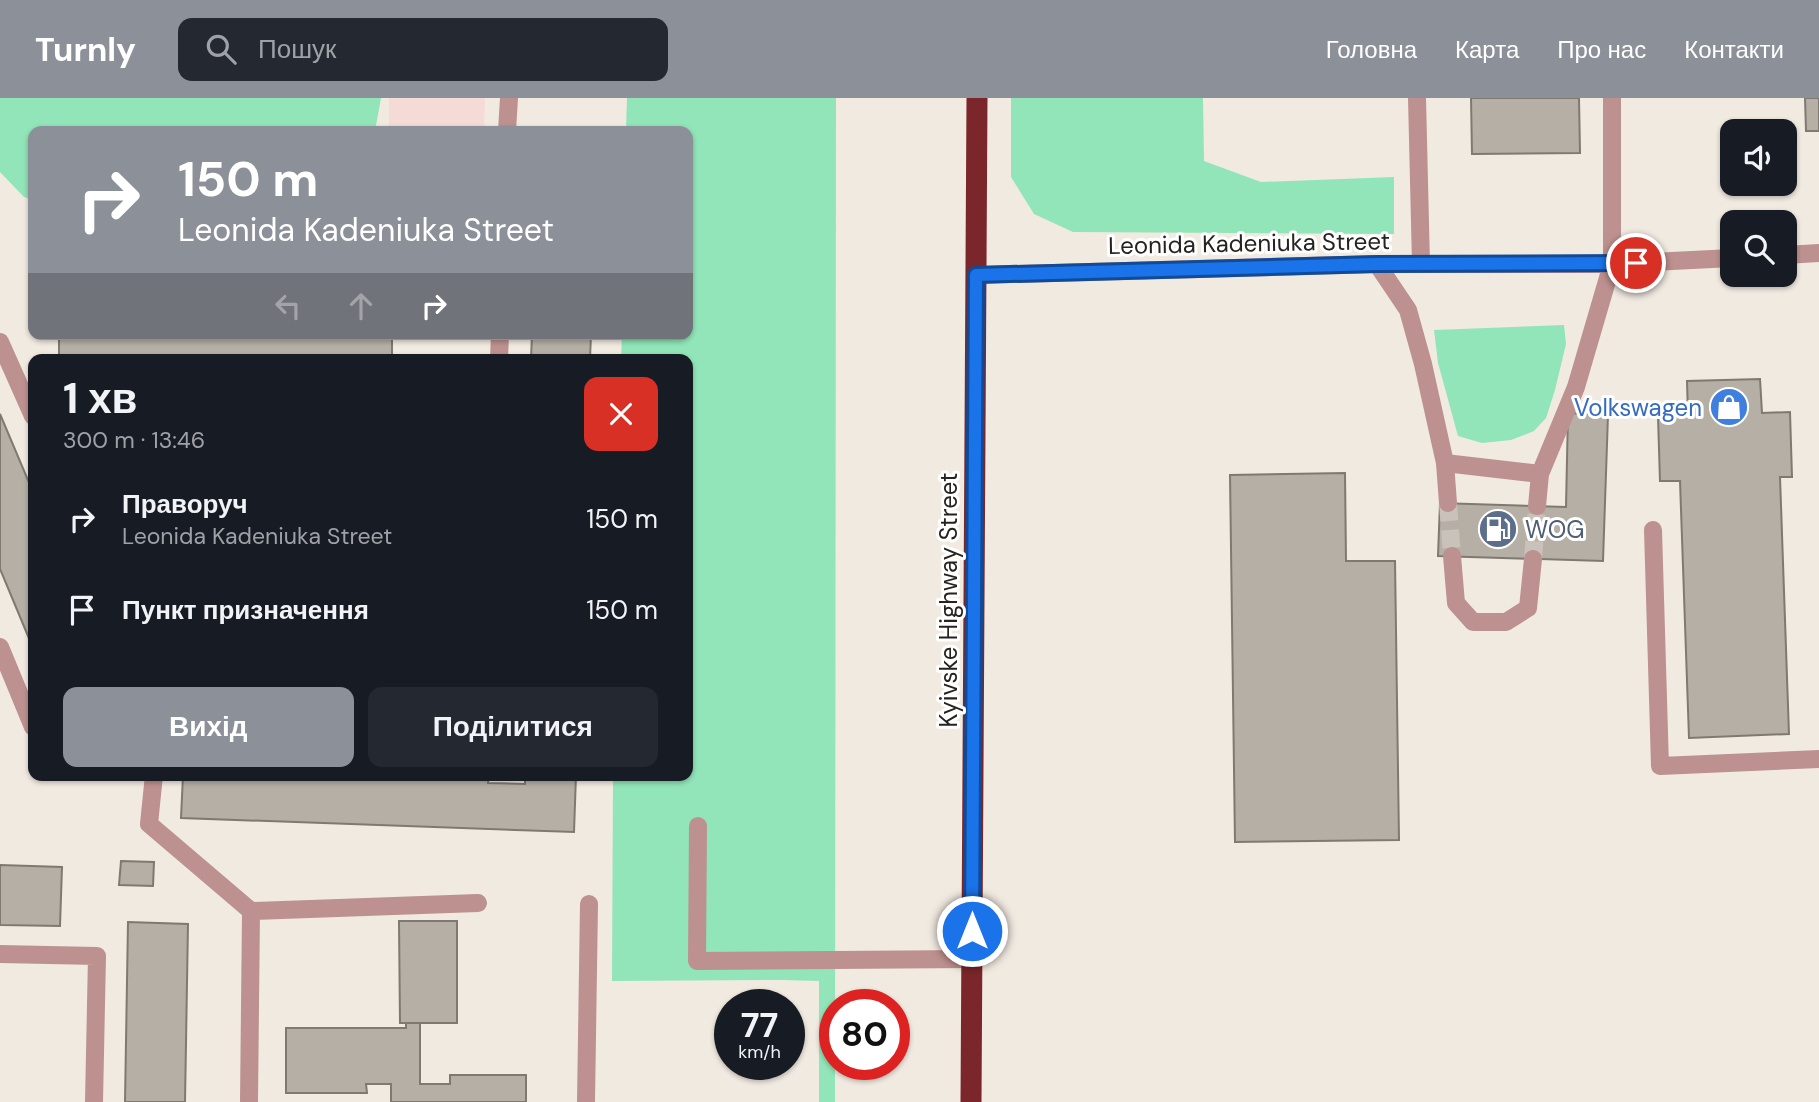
<!DOCTYPE html>
<html lang="uk">
<meta charset="utf-8">
<style>
body{margin:0;font-family:"DM Sans",sans-serif;background:#242831;color:#f1f3f6;height:100vh;display:flex;flex-direction:column;font-size:26px;white-space:nowrap}
*{box-sizing:border-box;margin:0}
p{font-size:23px;color:#9ea1a6}
.icon{flex:none;width:38px;height:38px;fill:none;stroke:currentColor;stroke-width:2;stroke-linecap:round;stroke-linejoin:round}
.map{position:relative;flex:1;overflow:hidden}
.panel{position:absolute;left:28px;top:256px;width:665px;height:427px;display:flex;flex-direction:column;background:#171b24;border-radius:14px;box-shadow:0 2px 5px #0004}
.panel>*{flex:none}
.top-card{position:absolute;left:28px;top:28px;width:665px;height:214px;border-radius:14px;box-shadow:0 2px 5px #0004;background:#8c9099;color:#fff;overflow:hidden}
.buttons{position:absolute;left:1720px;top:21px;display:grid;gap:14px}
.buttons a{display:grid;place-items:center;width:77px;height:77px;border-radius:14px;background:#171b24;box-shadow:0 2px 5px #0004;font-size:35px}
.speed{position:absolute;left:714px;top:891px;display:flex;gap:14px;font-size:35px;font-weight:700;text-align:center}
.speed>*{display:grid;place-content:center;width:91px;height:91px;border-radius:50%;background:#171b24;box-shadow:0 2px 5px #0004;line-height:1}
.speed small{font-size:18px;font-weight:400}
.speed .limit{border:10px solid #d22;background:#fff;color:#111}
.pin{position:absolute;display:grid;place-items:center;width:60px;height:60px;color:#fff;margin:-30px;border:4px solid #fff;border-radius:50%;box-shadow:0 2px 7px #0007}
.me{position:absolute;width:77px;margin:-38px;rotate:0deg;stroke-linejoin:round;filter:drop-shadow(0 0 5px #0008)}
.turn{display:flex;align-items:center;gap:24px;height:147px;padding:0 35px;font-size:32px}
.turn .icon{width:91px;height:91px;stroke-width:2.5}
.turn b{display:block;font-size:49px;line-height:60px}
.lanes{display:flex;align-items:center;height:66px;padding:0 35px;background:#0003;justify-content:center;gap:35px;direction:ltr}
.lanes .off{opacity:.35}
.round{display:grid;place-items:center;flex:none;width:74px;height:74px;border-radius:14px;background:#242831}
.head{display:flex;align-items:center;justify-content:space-between;height:119px;padding:0 35px}
h1{font-size:42px;font-weight:700;line-height:52px}
.primary-button{display:flex;gap:14px;margin-top:auto;padding:14px 35px}
.primary-button a{flex:1;height:80px;border-radius:14px;background:#8c9099;color:#fff;font-size:28px;font-weight:700;line-height:80px;text-align:center}
.primary-button a+a{background:#242831;color:#f1f3f6}
ul{padding:0;list-style:none}
li{display:flex;align-items:center;gap:21px;height:91px;padding:0 35px}
li div{flex:1}
li b{display:block;font-size:26px}
li em{font-style:normal}
header{display:flex;align-items:center;gap:42px;box-sizing:border-box;height:98px;padding:0 35px;background:#8c9099;color:#fff}
header strong{font-size:33px}
nav{display:flex;gap:38px;margin-inline-start:auto;font-size:24px}
.search{width:490px;height:63px;background:#242831;display:flex;align-items:center;gap:18px;box-sizing:border-box;padding:0 24px;border-radius:14px;color:#9ea1a6;font-size:26px}
.map>svg:first-child{display:block}
.industrial{fill:#f5dbd6}
.green{fill:#91e5b8}
.building{fill:#b5afa6;stroke:#7f7971;stroke-width:2}
.lines{fill:none;stroke-linecap:round;stroke-linejoin:round}
.minor-tunnel{stroke:#c8c2ba;stroke-width:18;stroke-dasharray:18 9;stroke-linecap:butt}
.minor{stroke:#bd918f;stroke-width:18}
.highway{stroke:#7b262a;stroke-width:21}
.route-casing{stroke:#114b97;stroke-width:18}
.route{stroke:#1a73e8;stroke-width:12}
.labels{text-anchor:middle;dominant-baseline:central;stroke-width:6;stroke-linejoin:round;paint-order:stroke}
.street-label{font-size:24px;fill:#25231f;stroke:#fff}
.shop-label{font-size:24px;fill:#366cbe;stroke:#fff;text-anchor:end}
.service-label{font-size:24px;fill:#4e5e75;stroke:#fff;text-anchor:start}
</style>
<header>
<strong>Turnly</strong>
<div class="search"><svg class="icon" aria-label="search" viewBox="0 0 24 24"><circle cx="10" cy="10" r="6"/><path d="M15 15l6 6"/></svg>Пошук</div>
<nav><a>Головна</a><a>Карта</a><a>Про нас</a><a>Контакти</a></nav>
</header>
<div class="map">
<svg width="1819" height="1004" viewBox="0 0 1819 1004">
<rect width="100%" height="100%" fill="#f1eae1"/>
<!-- industrial -->
<polygon class="industrial" points="389,0 485,0 484,33 389,33"/>
<!-- green -->
<g class="green">
<polygon points="0,0 381,0 375,33 33,33 33,102 24,99 0,74"/>
<polygon points="627,0 836,0 835,1004 819,1004 819,883 783,882 612,883 613,677 688,677 688,261 621,261 622,236 688,236 688,33 626,33"/>
<polygon points="1011,0 1203,0 1204,63 1261,84 1394,79 1394,136 1073,134 1034,116 1011,79"/>
<polygon points="1564,227 1566,246 1555,292 1546,320 1534,333 1511,342 1482,345 1458,338 1438,265 1434,232"/>
</g>
<!-- building -->
<g class="building">
<polygon points="1471,0 1579,0 1580,55 1472,56"/>
<polygon points="1805,0 1819,0 1819,33 1806,33"/>
<rect x="59" y="236" width="333" height="25"/>
<polygon points="532,236 591,236 590,261 531,261"/>
<polygon points="1760,281 1762,315 1790,314 1792,379 1780,379 1789,636 1689,640 1680,383 1660,383 1658,319 1688,318 1687,283"/>
<polygon points="1568,315 1608,317 1603,463 1438,458 1440,405 1566,409"/>
<polygon points="0,316 33,394 33,550 0,471"/>
<polygon points="1345,375 1346,463 1395,463 1399,742 1235,744 1230,377"/>
<polygon points="183,677 489,677 488,685 525,686 525,677 576,677 574,734 181,720"/>
<polygon points="121,763 154,764 153,788 119,787"/>
<polygon points="0,767 62,769 60,828 0,827"/>
<polygon points="399,823 457,823 457,925 400,925"/>
<polygon points="128,824 188,826 185,1004 125,1004"/>
<polygon points="406,925 420,925 420,986 450,986 450,977 526,977 526,1004 391,1004 391,986 366,986 367,995 286,995 286,930 406,930"/>
</g>
<g class="lines">
<!-- minor-tunnel -->
<g class="minor-tunnel">
<polyline points="1448,405 1452,458"/>
<polyline points="1533,461 1537,408"/>
</g>
<!-- minor -->
<g class="minor">
<polyline points="1417,0 1421,166"/>
<polyline points="507,33 509,0"/>
<polyline points="1785,157 1819,155"/>
<polyline points="1377,166 1408,212 1423,266 1445,365 1448,405"/>
<polyline points="976,177 1377,166 1612,166 1732,160"/>
<polyline points="0,244 33,318"/>
<polyline points="499,261 500,236"/>
<polyline points="1445,365 1540,376"/>
<polyline points="1537,408 1540,376 1576,289 1612,166 1612,0"/>
<polyline points="1653,432 1660,668 1819,661"/>
<polyline points="1452,458 1456,505 1473,524 1506,524 1528,510 1533,461"/>
<polyline points="0,549 33,629"/>
<polyline points="154,677 149,726 251,813 249,1004"/>
<polyline points="698,728 697,863 972,861"/>
<polyline points="251,813 478,805"/>
<polyline points="0,856 97,858 94,1004"/>
<polyline points="586,1004 589,806"/>
</g>
<!-- highway -->
<polyline class="highway" points="971,1004 977,0"/>
</g>
<g class="lines">
<!-- route casing -->
<g class="route-casing">
<polyline id="route" points="972,833 976,177 1377,166 1636,165"/>
</g>
<!-- route -->
<use href="#route" class="route"/>
</g>
<!-- icons -->
<defs>
<g id="shop-disc" transform="scale(2.0125)"><circle r="9.5" fill="#3f7fe0" stroke="#fff"/><path d="M-5-2.5h2.3a2.7 3.5 0 0 1 5.4 0H5L5.5 6h-11ZM-1.5-2.5h3a1.5 2.3 0 0 0-3 0Z" fill="#fff"/></g>
<g id="fuel-disc" transform="scale(2.0125)"><circle r="9.5" fill="#5c6f8a" stroke="#fff"/><path d="M-5.5-6h7V0h2V4h1.3V-2.5L3-4.5l.8-.8L6-3V5H2.5V1h-1V6h-7ZM-4.2-4.7v3.2H.2V-4.7Z" fill="#fff"/></g>
</defs>
<g fill-rule="evenodd">
<use href="#shop-disc" x="1729" y="309"/>
<use href="#fuel-disc" x="1498" y="431"/>
</g>
<g class="labels">
<!-- street labels -->
<g class="street-label">
<text transform="translate(1249 145) rotate(-1)">Leonida Kadeniuka Street</text>
<text transform="translate(948 502) rotate(-90)">Kyivske Highway Street</text>
</g>
<!-- shop labels -->
<g class="shop-label">
<text x="1702" y="309">Volkswagen</text>
</g>
<!-- service labels -->
<g class="service-label">
<text x="1525" y="431">WOG</text>
</g>
</g>
</svg>
<div class="buttons">
<a><svg class="icon" aria-label="sound" viewBox="0 0 24 24"><path d="M4 9h4l5-4v14l-5-4H4zM17 9q2 3 0 6"/></svg></a>
<a><svg class="icon" aria-label="search" viewBox="0 0 24 24"><circle cx="10" cy="10" r="6"/><path d="M15 15l6 6"/></svg></a>
</div>
<div class="speed"><div>77<small>km/h</small></div><div class="limit">80</div></div>
<div class="pin" style="left:1636px;top:165px;background:#d93025"><svg class="icon" aria-label="arrive" viewBox="0 0 24 24"><path d="M6 21V4h12l-3 4 3 4H6"/></svg></div>
<svg class="me" style="left:972px;top:833px" viewBox="-20 -20 40 40"><circle r="17" fill="#1a73e8" stroke="#fff" stroke-width="3"/><path d="M0-11L8 9 0 5-8 9z" fill="#fff"/></svg>
<div class="top-card">
<div class="turn"><svg class="icon" aria-label="right" viewBox="0 0 24 24"><path d="M7 20v-9h11M14 6l5 5-5 5"/></svg><div><b>150 m</b>Leonida Kadeniuka Street</div></div>
<div class="lanes"><svg class="icon off" aria-label="left" viewBox="0 0 24 24"><path d="M17 20v-9H6M10 6l-5 5 5 5"/></svg><svg class="icon off" aria-label="ahead" viewBox="0 0 24 24"><path d="M12 20V5M6 11l6-6 6 6"/></svg><svg class="icon" aria-label="right" viewBox="0 0 24 24"><path d="M7 20v-9h11M14 6l5 5-5 5"/></svg></div>
</div>
<section class="panel">
<div class="head"><div><h1>1 хв</h1><p>300 m · 13:46</p></div><a class="round" style="background:#d93025;color:#fff"><svg class="icon" aria-label="close" viewBox="0 0 24 24"><path d="M6 6l12 12M18 6L6 18"/></svg></a></div>
<ul>
<li><svg class="icon" aria-label="right" viewBox="0 0 24 24"><path d="M7 20v-9h11M14 6l5 5-5 5"/></svg><div><b>Праворуч</b><p>Leonida Kadeniuka Street</p></div><em>150 m</em></li>
<li><svg class="icon" aria-label="arrive" viewBox="0 0 24 24"><path d="M6 21V4h12l-3 4 3 4H6"/></svg><div><b>Пункт призначення</b></div><em>150 m</em></li>
</ul>
<div class="primary-button"><a>Вихід</a><a>Поділитися</a></div>
</section>
</div>
